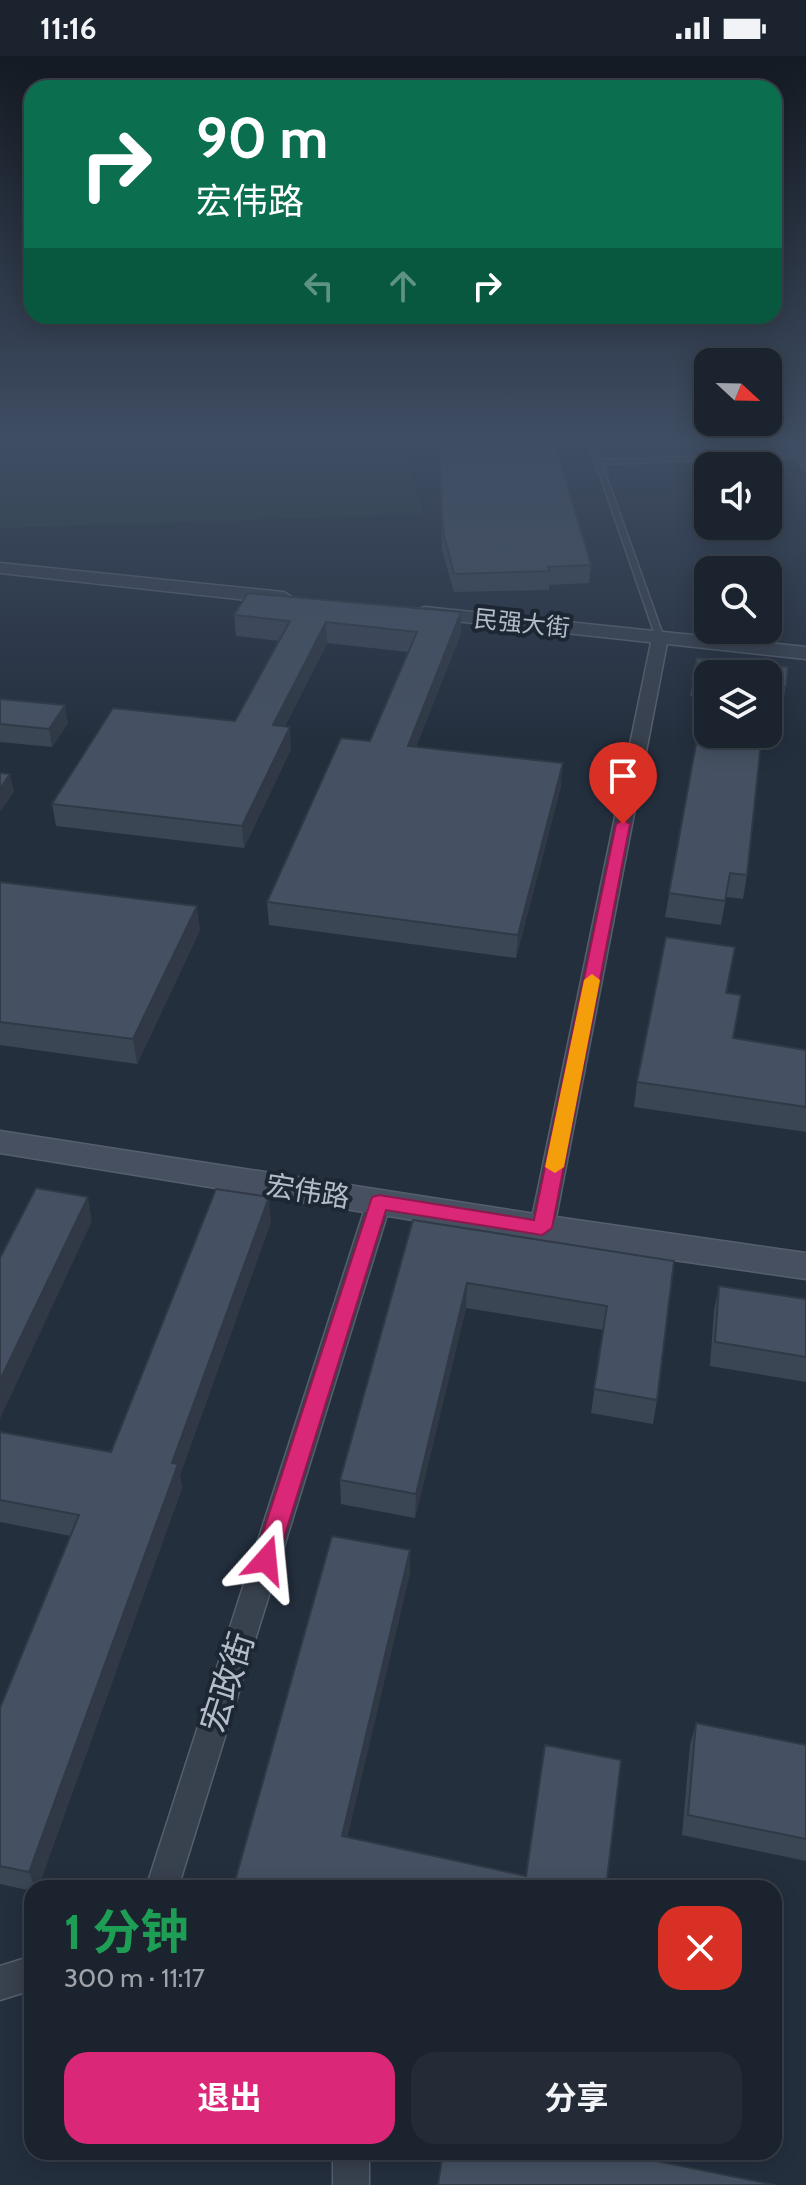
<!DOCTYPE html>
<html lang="zh">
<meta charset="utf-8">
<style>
body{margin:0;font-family:Cabin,"Noto Sans SC",sans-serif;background:#242b36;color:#f1f3f6;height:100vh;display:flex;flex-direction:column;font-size:30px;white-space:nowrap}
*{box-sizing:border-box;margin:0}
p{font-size:26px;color:#a0a4aa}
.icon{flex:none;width:44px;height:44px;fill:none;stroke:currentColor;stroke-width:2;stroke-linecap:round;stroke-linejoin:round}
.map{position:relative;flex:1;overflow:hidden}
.sheet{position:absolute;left:24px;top:1824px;width:758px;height:280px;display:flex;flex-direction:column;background:#1b232e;border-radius:24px;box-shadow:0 4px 20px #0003,0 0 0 2px #39404a}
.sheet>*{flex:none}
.top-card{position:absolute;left:24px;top:24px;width:758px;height:244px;border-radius:24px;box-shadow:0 4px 20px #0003,0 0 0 2px #39404a;background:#0b6e4f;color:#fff;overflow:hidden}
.needle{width:52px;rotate:112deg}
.tools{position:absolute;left:694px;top:292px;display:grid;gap:16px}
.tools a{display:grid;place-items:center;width:88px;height:88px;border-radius:16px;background:#1b232e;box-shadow:0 4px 20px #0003,0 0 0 2px #39404a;font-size:40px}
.pin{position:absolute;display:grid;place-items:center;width:68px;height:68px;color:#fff;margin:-82px -34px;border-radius:50% 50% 50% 0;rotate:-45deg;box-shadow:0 0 8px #0007}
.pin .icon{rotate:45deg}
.me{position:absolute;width:88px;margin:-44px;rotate:18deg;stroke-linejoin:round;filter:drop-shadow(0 0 6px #0008)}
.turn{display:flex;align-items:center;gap:28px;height:168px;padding:0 40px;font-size:36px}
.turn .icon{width:104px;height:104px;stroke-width:2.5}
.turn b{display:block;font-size:56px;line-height:68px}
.lanes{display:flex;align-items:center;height:76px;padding:0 40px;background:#0003;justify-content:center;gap:40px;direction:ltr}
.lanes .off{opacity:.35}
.round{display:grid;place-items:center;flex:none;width:84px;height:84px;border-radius:24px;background:#242b36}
.summary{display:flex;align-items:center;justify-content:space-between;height:136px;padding:0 40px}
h1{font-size:48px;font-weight:700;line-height:60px;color:#1e9e55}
.action{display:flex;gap:16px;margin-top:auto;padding:16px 40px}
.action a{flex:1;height:92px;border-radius:24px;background:#db2777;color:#fff;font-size:32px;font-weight:700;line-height:92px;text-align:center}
.action a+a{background:#242b36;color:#f1f3f6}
.status{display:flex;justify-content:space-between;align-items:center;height:56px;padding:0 40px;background:#1b232e;direction:ltr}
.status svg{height:22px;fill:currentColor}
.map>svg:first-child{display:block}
.green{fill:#263c3f}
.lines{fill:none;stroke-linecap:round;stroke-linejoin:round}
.service-casing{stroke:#565f6c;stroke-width:3}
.minor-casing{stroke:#565f6c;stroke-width:3}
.tertiary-casing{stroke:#565f6c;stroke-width:3}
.secondary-casing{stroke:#565f6c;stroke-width:3}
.service{fill:#38414e;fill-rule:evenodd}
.minor{fill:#38414e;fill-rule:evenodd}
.tertiary{fill:#38414e;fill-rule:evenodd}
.secondary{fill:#465061;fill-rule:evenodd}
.wall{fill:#3b4654}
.shaded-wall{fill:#303945}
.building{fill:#455162;stroke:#303945;stroke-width:2}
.route{fill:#db2777;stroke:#8e194d;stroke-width:2}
.slow{fill:#f59e0b}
.labels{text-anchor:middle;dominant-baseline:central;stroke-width:8;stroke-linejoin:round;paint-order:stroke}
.far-street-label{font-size:24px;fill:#b4bcc9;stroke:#1d2633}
.street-label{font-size:28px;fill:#b4bcc9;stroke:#1d2633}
.near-street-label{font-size:34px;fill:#b4bcc9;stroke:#1d2633}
</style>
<div class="status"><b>11:16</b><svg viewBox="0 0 49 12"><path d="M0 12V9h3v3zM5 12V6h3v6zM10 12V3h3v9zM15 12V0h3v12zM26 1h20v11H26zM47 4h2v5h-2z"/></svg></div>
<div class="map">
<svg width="806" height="2129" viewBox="0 0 806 2129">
<rect width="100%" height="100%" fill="#242f3e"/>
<!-- green -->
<polygon class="green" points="0,387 404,387 423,458 0,472"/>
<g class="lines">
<!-- service casing -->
<g class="service-casing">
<polygon id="service" points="589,387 595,387 601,404 794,397 788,387 794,387 806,407 806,414 804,413 796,401 602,408 664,582 660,584 656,582"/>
</g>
<!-- minor casing -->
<g class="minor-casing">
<g id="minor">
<polygon points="660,577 668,582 554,1172 550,1178 542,1181 534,1178 530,1172 652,582"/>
<polygon points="379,1138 387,1140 391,1146 178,1832 146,1832 367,1146 371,1140"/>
<polygon points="32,1900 32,1934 0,1944 0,1910"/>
<rect x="333" y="2096" width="36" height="33"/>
</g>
</g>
<!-- tertiary casing -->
<g class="tertiary-casing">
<g id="tertiary">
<polygon points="0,507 284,536 293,542 284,548 0,517"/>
<polygon points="425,551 806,591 806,603 418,561 415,557 418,553"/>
</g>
</g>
<!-- secondary casing -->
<g class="secondary-casing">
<polygon id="secondary" points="0,1075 542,1159 806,1197 806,1223 542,1185 0,1097"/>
</g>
<!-- service -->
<use href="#service" class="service"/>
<!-- minor -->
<use href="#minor" class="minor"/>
<!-- tertiary -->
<use href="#tertiary" class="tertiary"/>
<!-- secondary -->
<use href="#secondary" class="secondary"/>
</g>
<!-- wall -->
<g class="wall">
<polygon points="439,387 591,509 589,527 549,529 549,534 454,536 442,494"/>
<polygon points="461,556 461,577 416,691 561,730 516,902 269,869 267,846 370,685 408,596 327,587 285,670 291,693 244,792 56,770 52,748 235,665 280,585 236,580 234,559"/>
<polygon points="697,602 788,611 783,649 768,648 768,618 708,618 708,642 690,640"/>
<polygon points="0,643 68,667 52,691 0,686"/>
<polygon points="700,666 747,819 743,843 726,841 721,869 665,861"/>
<polygon points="0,826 200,874 137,1008 0,989"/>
<polygon points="726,937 733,982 806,994 806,1076 634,1051 637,1026"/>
<polygon points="413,1164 674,1205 657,1344 653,1368 591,1357 603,1274 466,1252 415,1462 341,1448 340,1424"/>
<polygon points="271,1166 180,1419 182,1432 38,1832 32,1832 32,1835 0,1828 0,1652 71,1480 0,1466 0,1376 111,1396"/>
<polygon points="719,1230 806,1243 806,1326 710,1310 714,1254"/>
<polygon points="696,1667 806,1689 806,1805 682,1779 690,1689"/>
</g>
<!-- shaded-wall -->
<g class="shaded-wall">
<polygon points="215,387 225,387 225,396 216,398"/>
<polygon points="461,556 461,577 408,712 408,690"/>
<polygon points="326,566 327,587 274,691 273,669"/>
<polygon points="65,649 68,667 52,691 49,673"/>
<polygon points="290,671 291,693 244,792 242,770"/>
<polygon points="563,707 561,730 516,902 518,879"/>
<polygon points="10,718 14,736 0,756 0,733"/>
<polygon points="197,850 200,874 137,1008 133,983"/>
<polygon points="88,1141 92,1165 0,1363 0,1324"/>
<polygon points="269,1141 271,1166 180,1419 182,1432 38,1832 35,1832 29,1816 172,1407"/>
<polygon points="467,1227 466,1252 415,1462 416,1438"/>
<polygon points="410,1494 410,1518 343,1800 342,1780"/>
</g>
<!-- building -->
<g class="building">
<polygon points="439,387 555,387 591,509 548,511 550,515 454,518 443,476"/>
<polygon points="248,537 461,556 408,690 563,707 518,879 267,846 341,682 370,685 417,576 326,566 273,669 290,671 242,770 52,748 113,652 235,665 290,565 234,559"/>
<polygon points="697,602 788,611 786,631 768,630 768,618 708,618 708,624 692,623"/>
<polygon points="0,643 65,649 49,673 0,668"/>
<polygon points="700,666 708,667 708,678 762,678 747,819 730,817 725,845 669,837"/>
<polygon points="0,717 10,718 0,733"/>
<polygon points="0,826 197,850 133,983 0,966"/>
<polygon points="666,881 735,891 726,937 741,939 733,982 806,994 806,1051 637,1026"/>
<polygon points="36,1132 88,1141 0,1324 0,1202"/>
<polygon points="216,1133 269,1141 172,1407 178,1408 29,1816 0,1810 0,1652 79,1459 0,1444 0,1376 111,1396"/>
<polygon points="413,1164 674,1205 657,1344 594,1333 607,1250 467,1227 416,1438 340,1424"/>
<polygon points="719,1230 806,1243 806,1301 715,1286"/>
<polygon points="332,1480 410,1494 342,1780 526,1820 545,1689 621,1704 606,1832 233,1832"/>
<polygon points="696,1667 806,1689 806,1783 688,1759"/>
<polygon points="443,2096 612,2096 775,2129 438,2129"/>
</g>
<!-- sky -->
<linearGradient id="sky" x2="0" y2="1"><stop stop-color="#141a22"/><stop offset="0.56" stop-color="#3f4d63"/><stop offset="1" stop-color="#3f4d63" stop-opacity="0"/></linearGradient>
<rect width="806" height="686" fill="url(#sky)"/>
<!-- route -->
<polygon class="route" points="623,764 630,768 552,1172 542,1179 386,1154 277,1504 274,1511 266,1514 257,1511 254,1504 372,1141 379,1139 534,1164 616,768"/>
<!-- slow -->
<polygon class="slow" points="592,918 600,924 564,1111 555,1117 545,1111 584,924"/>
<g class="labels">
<!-- far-street labels -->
<g class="far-street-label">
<text transform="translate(522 567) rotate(6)">民强大街</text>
</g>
<!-- street labels -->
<g class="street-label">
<text transform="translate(308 1135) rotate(9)">宏伟路</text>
</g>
<!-- near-street labels -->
<g class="near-street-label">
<text transform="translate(227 1626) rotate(-72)">宏政街</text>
</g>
</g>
</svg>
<div class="tools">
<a><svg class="needle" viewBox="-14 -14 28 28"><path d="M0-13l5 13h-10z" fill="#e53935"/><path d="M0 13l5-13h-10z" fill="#a0a4aa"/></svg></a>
<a><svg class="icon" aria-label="sound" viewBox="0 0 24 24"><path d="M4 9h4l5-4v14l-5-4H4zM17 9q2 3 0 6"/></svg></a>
<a><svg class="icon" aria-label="search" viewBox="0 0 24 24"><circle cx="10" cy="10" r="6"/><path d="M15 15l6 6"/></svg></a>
<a><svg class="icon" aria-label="layers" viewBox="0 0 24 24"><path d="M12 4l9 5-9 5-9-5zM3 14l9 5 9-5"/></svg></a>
</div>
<div class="pin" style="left:623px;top:768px;background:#d93025"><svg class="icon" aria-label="arrive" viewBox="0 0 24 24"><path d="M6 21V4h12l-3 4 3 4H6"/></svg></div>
<svg class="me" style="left:266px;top:1504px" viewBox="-20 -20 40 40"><path d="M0-17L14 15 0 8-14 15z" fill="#db2777" stroke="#fff" stroke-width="4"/></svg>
<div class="top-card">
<div class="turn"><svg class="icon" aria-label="right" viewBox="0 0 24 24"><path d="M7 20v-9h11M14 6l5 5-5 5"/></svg><div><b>90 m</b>宏伟路</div></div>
<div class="lanes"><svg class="icon off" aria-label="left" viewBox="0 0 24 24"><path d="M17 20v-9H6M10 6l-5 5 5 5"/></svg><svg class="icon off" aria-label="ahead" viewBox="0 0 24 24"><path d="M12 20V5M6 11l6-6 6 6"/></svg><svg class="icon" aria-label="right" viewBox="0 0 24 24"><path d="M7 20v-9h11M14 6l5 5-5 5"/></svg></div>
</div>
<section class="sheet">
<div class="summary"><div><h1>1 分钟</h1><p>300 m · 11:17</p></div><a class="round" style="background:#d93025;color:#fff"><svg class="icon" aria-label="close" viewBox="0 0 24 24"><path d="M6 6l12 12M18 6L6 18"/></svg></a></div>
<div class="action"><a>退出</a><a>分享</a></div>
</section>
</div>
